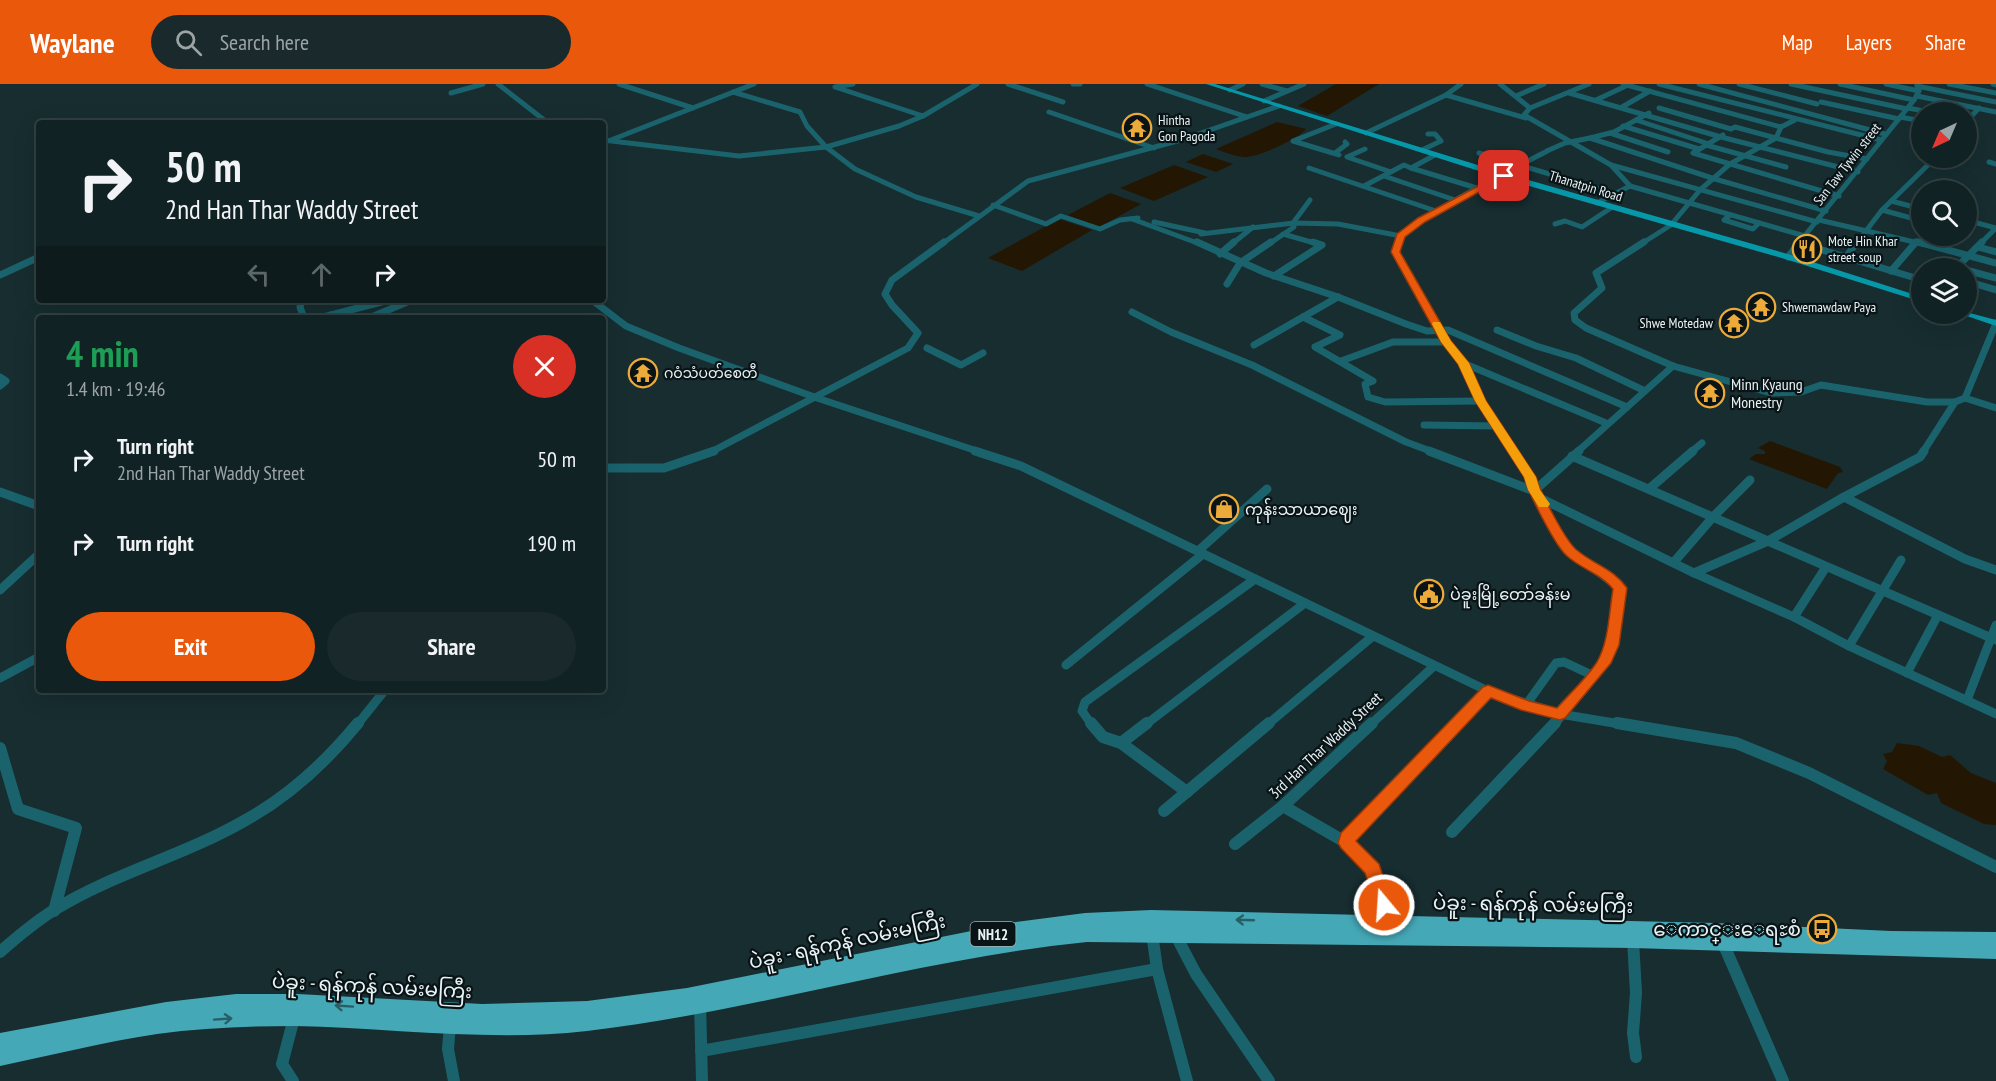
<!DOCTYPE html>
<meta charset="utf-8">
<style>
body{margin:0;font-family:"PT Sans Narrow","Noto Sans Myanmar",sans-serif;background:#1a2a2c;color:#f1f3f6;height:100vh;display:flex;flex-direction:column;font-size:22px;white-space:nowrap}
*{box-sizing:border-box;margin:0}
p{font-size:20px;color:#9ca4a6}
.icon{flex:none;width:33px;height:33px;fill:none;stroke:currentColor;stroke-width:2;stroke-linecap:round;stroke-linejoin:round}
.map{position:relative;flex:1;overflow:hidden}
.sheet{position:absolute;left:36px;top:231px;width:570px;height:378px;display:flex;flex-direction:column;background:#112224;border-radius:6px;box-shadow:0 6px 24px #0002,0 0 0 2px #303f41}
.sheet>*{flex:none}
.hud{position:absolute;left:36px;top:36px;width:570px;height:183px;border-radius:6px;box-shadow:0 6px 24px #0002,0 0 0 2px #303f41;background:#112224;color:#f1f3f6;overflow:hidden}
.needle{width:39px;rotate:224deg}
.tools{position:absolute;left:1911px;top:18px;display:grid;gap:12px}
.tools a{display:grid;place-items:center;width:66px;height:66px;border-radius:50%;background:#112224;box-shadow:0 6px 24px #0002,0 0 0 2px #303f41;font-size:30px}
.pin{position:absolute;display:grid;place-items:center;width:51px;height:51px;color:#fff;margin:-26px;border-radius:12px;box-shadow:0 3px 9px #0006}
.me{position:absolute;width:66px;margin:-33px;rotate:342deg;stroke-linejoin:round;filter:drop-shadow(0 0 4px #0008)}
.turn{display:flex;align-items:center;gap:21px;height:126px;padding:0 30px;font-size:27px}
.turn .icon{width:78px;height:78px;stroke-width:2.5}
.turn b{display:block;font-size:42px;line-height:51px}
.lanes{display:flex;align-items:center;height:57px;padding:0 30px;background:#0003;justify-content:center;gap:30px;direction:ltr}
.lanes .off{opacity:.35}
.round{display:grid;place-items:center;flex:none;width:63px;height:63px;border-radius:32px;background:#1a2a2c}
.overview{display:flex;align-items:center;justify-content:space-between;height:102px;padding:0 30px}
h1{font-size:36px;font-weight:600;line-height:45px;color:#1e9e55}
.action{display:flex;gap:12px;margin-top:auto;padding:12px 30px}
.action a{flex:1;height:69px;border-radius:36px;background:#ea580c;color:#fff;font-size:24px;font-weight:600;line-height:69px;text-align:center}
.action a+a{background:#1a2a2c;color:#f1f3f6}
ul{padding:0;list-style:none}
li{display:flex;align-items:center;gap:18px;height:84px;padding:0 30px}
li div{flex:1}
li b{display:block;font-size:22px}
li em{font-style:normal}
header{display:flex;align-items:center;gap:36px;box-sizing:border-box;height:84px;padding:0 30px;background:#ea580c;color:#fff}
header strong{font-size:28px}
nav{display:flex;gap:33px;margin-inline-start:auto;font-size:21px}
.search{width:420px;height:54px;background:#1a2a2c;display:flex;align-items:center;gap:15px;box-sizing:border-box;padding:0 21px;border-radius:33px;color:#9ca4a6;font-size:22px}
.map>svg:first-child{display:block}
.water{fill:#231703}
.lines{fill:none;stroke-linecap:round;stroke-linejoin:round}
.minor-far3{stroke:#1a636d;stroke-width:5}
.minor-far2{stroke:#1a636d;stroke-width:7}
.minor-far1{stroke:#1a636d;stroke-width:9}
.minor{stroke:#1a636d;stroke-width:12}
.major{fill:#0697a8;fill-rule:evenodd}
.highway{fill:#45a8b7;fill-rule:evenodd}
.oneway{stroke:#285e66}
.route{fill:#ea580c;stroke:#983908;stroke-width:1.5}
.slow{fill:#f59e0b}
.labels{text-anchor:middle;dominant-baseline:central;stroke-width:4.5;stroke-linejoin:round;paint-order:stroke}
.far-poi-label{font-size:14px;fill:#e7f4f7;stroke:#0a1315;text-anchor:start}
.far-street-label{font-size:14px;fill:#e7f4f7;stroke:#0a1315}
.shield{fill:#0a1315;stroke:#a5b0b3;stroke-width:1.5}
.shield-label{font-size:15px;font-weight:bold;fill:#e7f4f7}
.poi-label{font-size:16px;fill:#e7f4f7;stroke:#0a1315;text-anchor:start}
.street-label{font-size:16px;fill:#e7f4f7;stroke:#0a1315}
.near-street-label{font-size:20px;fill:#e7f4f7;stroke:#0a1315}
.near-poi-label{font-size:20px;fill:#e7f4f7;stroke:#0a1315;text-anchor:end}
</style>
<header>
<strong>Waylane</strong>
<div class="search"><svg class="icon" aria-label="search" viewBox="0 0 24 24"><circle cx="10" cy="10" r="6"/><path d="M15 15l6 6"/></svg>Search here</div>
<nav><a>Map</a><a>Layers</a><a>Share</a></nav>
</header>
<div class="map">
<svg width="1996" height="997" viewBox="0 0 1996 997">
<rect width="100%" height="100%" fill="#172d30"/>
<!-- water -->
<g class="water">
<polygon points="1336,0 1379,0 1327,32 1298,22"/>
<path d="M 1277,38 L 1306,45 C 1300,54 1255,75 1243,73 C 1234,72 1224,68 1216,65 Z"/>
<polygon points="1203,70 1233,80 1216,88 1186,78"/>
<polygon points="1174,81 1208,93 1154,117 1120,104"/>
<polygon points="1110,109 1141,120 1099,143 1068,131"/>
<polygon points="1059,135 1092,146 1022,187 988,174"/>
<polygon points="1770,357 1840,383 1843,388 1838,389 1827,405 1749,375 1756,370 1765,370 1765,367 1758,364"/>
<polygon points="1897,659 1919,662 1942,673 1950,671 1971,689 1996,699 1996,741 1984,740 1941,719 1937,709 1928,711 1883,685 1887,677 1883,670 1892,668"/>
</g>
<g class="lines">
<!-- minor-far3 -->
<g class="minor-far3">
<polyline points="498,0 548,39"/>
<polyline points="619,0 693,24"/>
<polyline points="853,0 835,3 923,32"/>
<polyline points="1008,0 1063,18"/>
<polyline points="1073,0 1080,0"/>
<polyline points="1147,0 1247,33"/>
<polyline points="1262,0 1287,7"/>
<polyline points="1500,0 1530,24 1524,31 1611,81 1630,102 1805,152"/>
<polyline points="1623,0 1781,43"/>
<polyline points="1659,0 1881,56"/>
<polyline points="1699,0 1885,50"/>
<polyline points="1739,0 1817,20"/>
<polyline points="1791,0 1907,25"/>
<polyline points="1840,0 1914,16"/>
<polyline points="1886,0 1919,7"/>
<polyline points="1949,0 1996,9"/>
<polyline points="1993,0 1996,1"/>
<polyline points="1917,2 1996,18"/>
<polyline points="1230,6 1243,0"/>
<polyline points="733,8 800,28 807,42 826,63 899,42 923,32 977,0"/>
<polyline points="451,9 483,0"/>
<polyline points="1569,9 1721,53 1858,88"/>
<polyline points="1446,11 1526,34"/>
<polyline points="1516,12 1544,0"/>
<polyline points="1917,12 1996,28"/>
<polyline points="1596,16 1628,1"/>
<polyline points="1264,17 1304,0"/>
<polyline points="1821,18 1899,35"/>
<polyline points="1622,23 1650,7"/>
<polyline points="1530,24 1589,0"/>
<polyline points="1659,24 1731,45 1735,43 1828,68 1867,75"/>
<polyline points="1908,24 1929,28"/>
<polyline points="1049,28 1154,64"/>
<polyline points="1900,33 1922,37"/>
<polyline points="1636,36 1709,60"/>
<polyline points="1966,38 1979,24"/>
<polyline points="1336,40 1293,57 1336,70"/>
<polyline points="1623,42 1699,65"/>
<polyline points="1366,49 1446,11 1461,0"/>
<polyline points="1610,49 1668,68"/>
<polyline points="1723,51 1693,69 1839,112"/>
<polyline points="1590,54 1614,48 1649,29"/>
<polyline points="603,56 739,72 826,63 855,85 916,113 979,132"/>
<polyline points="611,56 754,0"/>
<polyline points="1706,61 1786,83"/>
<polyline points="1365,65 1347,73 1391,88"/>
<polyline points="1422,66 1441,57 1435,50 1428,50"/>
<polyline points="1479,69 1616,110"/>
<polyline points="1339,71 1335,69 1347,60 1345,58"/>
<polyline points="1989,78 1996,80"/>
<polyline points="1611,81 1817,138"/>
<polyline points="1309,84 1439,128"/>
<polyline points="1411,84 1480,105"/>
<polyline points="1384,92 1458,117"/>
<polyline points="1364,102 1404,81 1411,84 1435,71"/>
<polyline points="1891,117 1922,125"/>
<polyline points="1597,119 1630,102"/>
<polyline points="993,121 1046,140 1061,132 1100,145 1120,136 1138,134"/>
<polyline points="1882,126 1922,137"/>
<polyline points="1730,131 1724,136 1753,145 1759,139"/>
<polyline points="1132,135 1200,160"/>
<polyline points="1819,136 1923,160"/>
<polyline points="1966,136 1996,144 1980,160"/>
<polyline points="1154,138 1205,149"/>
<polyline points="1555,140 1565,137 1582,143 1611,124"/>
<polyline points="1966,149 1969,150"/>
<polyline points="1201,150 1294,139 1338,140 1401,152"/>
<polyline points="1283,150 1318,160"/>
<polyline points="1799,159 1802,160"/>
<polyline points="942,160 1028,97 1181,56 1279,22"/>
<polyline points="1232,160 1253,143"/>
<polyline points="1269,160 1294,143 1293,139 1310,116"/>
<path d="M 1398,160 C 1408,135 1520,82 1549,66 L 1565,59 L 1590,54 L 1715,95 L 1826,127"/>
<polyline points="1641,160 1671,141 1700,106 1730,80 1776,54 1781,43 1795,36"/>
<polyline points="1798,160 1914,16 1919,7 1917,0"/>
<polyline points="1856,160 1882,126 1935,74"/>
<polyline points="1914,160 1916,158"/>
</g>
<!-- minor-far2 -->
<g class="minor-far2">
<polyline points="1197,158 1266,189 1338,213 1406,240 1427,247 1448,246 1627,323"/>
<polyline points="1399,158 1395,168 1446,258 1463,279 1480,317 1514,368"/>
<polyline points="1644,158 1596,189 1602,204 1574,229 1575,236 1586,244 1673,282 1771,309 1801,308 1821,301 1927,318 1955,318 1965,314 1996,239"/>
<polyline points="1918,158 1996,179"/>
<polyline points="1799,159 1922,196"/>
<polyline points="1978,163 1996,168"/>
<polyline points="1220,170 1234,158"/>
<polyline points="1788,173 1800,158"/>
<polyline points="1846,173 1857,158"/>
<polyline points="1956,184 1982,158"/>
<polyline points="1966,186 1996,194"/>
<polyline points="1891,187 1916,158"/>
<polyline points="0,191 39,173"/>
<polyline points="1274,192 1322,161 1313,158"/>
<polyline points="1966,197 1996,206"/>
<polyline points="1227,200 1240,179 1271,158"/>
<polyline points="302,216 300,223 304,234"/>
<polyline points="592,216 626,242 679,264 817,314 980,368"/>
<polyline points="1132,228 1171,248 1252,281 1406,358 1433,368"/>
<polyline points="331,231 389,216"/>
<polyline points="1303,233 1340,251 1315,263 1373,297 1365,300 1368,313 1385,318 1480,317"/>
<polyline points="319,234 331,231 336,234"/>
<polyline points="369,234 412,216"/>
<polyline points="1497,246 1536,262 1576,274 1645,307"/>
<polyline points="1254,261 1338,213"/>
<polyline points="927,264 961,281 983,269"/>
<polyline points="1341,277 1393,258 1446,258"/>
<polyline points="1463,279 1606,339"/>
<polyline points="0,293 6,297 0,302"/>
<polyline points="1965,314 1996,324"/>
<polyline points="1424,341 1497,342"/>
<polyline points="711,368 908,264 918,249 892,221 885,210 892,196 944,158"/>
<polyline points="1577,368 1673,282"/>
<polyline points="1691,368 1702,359"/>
<polyline points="1923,368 1955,318"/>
</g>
<!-- minor-far1 -->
<g class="minor-far1">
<polyline points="975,367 1021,382 1488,607 1560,630 1626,641"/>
<polyline points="1429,367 1534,407 1579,367"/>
<polyline points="1513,367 1530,393 1549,434 1569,466 1620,504 1611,561 1604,579 1554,641"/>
<polyline points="1924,367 1920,373 1844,413 1965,475 1996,486"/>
<polyline points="1572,372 1996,556"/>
<polyline points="603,384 664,384 714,367"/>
<polyline points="1649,405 1693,367"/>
<polyline points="0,408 39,422"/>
<polyline points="1540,414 1694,489 1794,533 1849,562 1996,630"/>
<polyline points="1198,467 1267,405"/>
<polyline points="1674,478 1713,433 1750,396"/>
<polyline points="1694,489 1768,457 1844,413"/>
<polyline points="0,506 39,470"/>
<polyline points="1794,533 1826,483"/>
<polyline points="1849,562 1901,476"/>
<polyline points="1066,581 1203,470"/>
<polyline points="1907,589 1938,531"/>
<polyline points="0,594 39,573"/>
<polyline points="1967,616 1996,541"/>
<polyline points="1526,621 1556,579 1564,578 1594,592"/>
<polyline points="357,641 385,606"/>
<polyline points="1092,641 1082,627 1085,618 1255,495"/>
<polyline points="1145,641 1305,519"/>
<polyline points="1267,641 1373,552"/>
<polyline points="1370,641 1434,582"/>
<polyline points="1455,641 1488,607"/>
</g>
<!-- minor -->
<g class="minor">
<polyline points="1091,639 1103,653 1121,659 1147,639"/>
<polyline points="1617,639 1736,659 1809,689 1996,783"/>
<polyline points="1121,659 1187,708"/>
<polyline points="0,664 18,725 76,744 54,827"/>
<polyline points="1283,722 1347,759"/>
<polyline points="1164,727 1269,639"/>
<polyline points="1452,748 1555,639"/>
<polyline points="1235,760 1283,722 1372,639"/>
<polyline points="1391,842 1373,785 1347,759 1347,754 1457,639"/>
<polyline points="1174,848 1196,890 1269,997"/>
<polyline points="1152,849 1157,885 1187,997"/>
<polyline points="1633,856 1636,909 1633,949 1636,973"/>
<polyline points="1723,859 1783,997"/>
<path d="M 0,868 C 17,853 35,838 54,826 C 114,789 183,772 244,737 C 288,713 326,678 358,639"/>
<polyline points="700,918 702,997"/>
<polyline points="450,941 448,965 454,997"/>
<polyline points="701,967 1157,885"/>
<polyline points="293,997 282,980 295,930"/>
</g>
<!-- major -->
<g class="major">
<polygon points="1206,0 1215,0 1507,90 1791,171 1922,213 1922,218 1785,175 1501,94"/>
<polygon points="1966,228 1996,236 1996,242 1961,230 1966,230"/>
</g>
<!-- highway -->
<path class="highway" d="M 1151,826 L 1715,839 L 1891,847 L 1996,848 L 1996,875 L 1633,864 L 1087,858 C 919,875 756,927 587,947 C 490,958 392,944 295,942 C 250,942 202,944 157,950 C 104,958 52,971 0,982 L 0,949 L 166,918 L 236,910 L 298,910 L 482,920 L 587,917 L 687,904 L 1016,838 L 1085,829 Z"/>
</g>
<!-- one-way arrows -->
<defs><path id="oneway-shaft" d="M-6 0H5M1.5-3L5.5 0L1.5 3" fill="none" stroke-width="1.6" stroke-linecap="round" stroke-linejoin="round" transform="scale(1.5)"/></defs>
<g class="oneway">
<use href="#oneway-shaft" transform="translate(1245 836) rotate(-178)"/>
<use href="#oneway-shaft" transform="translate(344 922) rotate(-176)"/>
<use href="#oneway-shaft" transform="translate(223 935) rotate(-4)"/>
</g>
<!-- route -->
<path class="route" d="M 1501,90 L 1508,92 L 1425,138 L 1405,153 L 1400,168 L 1451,257 L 1469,279 L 1486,317 L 1536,393 C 1540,407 1566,459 1578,467 C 1595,481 1614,485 1627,504 L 1619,561 L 1611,579 L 1565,634 L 1560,636 L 1521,626 L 1491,614 L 1356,757 L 1379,780 L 1393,821 L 1391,826 L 1384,829 L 1378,826 L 1365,789 L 1341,764 L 1338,759 L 1341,749 L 1483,603 L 1488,601 L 1529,617 L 1557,624 C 1570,609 1586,595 1597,578 C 1609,557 1609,528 1613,505 C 1600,489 1581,485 1567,472 C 1555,462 1528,408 1524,393 L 1475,317 L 1458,280 L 1441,258 L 1391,168 L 1397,150 L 1418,134 Z"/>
<!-- slow -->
<polygon class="slow" points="1433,238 1440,238 1451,257 1469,279 1486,317 1536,393 1540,406 1550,420 1548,423 1539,423 1528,406 1524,393 1475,317 1458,280 1441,258 1432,240"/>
<!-- icons -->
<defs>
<g id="temple-ring" transform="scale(1.5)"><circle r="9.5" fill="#0a1315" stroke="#ebaa39" stroke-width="1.5"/><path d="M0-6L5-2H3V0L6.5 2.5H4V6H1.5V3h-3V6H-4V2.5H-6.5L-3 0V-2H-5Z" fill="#ebaa39"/></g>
<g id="restaurant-ring" transform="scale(1.5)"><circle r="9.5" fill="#0a1315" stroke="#ebaa39" stroke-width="1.5"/><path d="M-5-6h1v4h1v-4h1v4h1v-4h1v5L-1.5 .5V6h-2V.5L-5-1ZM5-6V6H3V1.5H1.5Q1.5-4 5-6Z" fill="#ebaa39"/></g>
<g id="shop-ring" transform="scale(1.5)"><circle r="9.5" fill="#0a1315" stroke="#ebaa39" stroke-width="1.5"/><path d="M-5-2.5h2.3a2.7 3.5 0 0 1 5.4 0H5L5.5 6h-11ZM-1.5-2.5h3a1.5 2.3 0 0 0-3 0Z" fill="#ebaa39"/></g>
<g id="civic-ring" transform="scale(1.5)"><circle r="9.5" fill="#0a1315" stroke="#ebaa39" stroke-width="1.5"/><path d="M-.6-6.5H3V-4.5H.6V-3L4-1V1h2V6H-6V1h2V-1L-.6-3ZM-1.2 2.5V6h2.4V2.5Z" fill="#ebaa39"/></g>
<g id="bus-ring" transform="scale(1.5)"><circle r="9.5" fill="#0a1315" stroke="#ebaa39" stroke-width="1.5"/><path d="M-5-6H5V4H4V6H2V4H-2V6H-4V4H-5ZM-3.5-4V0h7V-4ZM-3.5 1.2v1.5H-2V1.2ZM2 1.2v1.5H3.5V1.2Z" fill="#ebaa39"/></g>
</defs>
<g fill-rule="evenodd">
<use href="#temple-ring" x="1137" y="44"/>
<use href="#restaurant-ring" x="1807" y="165"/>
<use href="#temple-ring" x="1761" y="223"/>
<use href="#temple-ring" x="1734" y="239"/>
<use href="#temple-ring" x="643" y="289"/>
<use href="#temple-ring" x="1710" y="309"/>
<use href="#shop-ring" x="1224" y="425"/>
<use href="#civic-ring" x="1429" y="510"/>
<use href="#bus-ring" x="1822" y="845"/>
</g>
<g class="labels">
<!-- far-poi labels -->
<g class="far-poi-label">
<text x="1158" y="36">Hintha<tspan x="1158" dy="16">Gon Pagoda</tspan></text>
<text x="1828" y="157">Mote Hin Khar<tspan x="1828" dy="16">street soup</tspan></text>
<text x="1782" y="223">Shwemawdaw Paya</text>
<text x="1713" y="239" text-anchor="end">Shwe Motedaw</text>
<text x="664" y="289">ဂဝံသံပတ်စေတီ</text>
</g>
<!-- far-street labels -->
<g class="far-street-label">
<text transform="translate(1847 80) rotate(-52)">San Taw Tywin street</text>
<text transform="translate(1586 102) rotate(17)">Thanatpin Road</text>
</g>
<!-- shield labels -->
<rect class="shield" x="970.5" y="838" width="45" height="24" rx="4.5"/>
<g class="shield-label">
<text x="993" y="850">NH12</text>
</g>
<!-- poi labels -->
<g class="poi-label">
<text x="1731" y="300">Minn Kyaung<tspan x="1731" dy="18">Monestry</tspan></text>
<text x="1245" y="425">ကုန်းသာယာဈေး</text>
<text x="1450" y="510">ပဲခူးမြို့တော်ခန်းမ</text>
</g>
<!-- street labels -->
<g class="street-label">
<text transform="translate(1325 661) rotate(-43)">3rd Han Thar Waddy Street</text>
</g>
<!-- near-street labels -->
<g class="near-street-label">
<text transform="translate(1533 820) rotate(1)">ပဲခူး - ရန်ကုန် လမ်းမကြီး</text>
<text transform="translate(847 857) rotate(-12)">ပဲခူး - ရန်ကုန် လမ်းမကြီး</text>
<text transform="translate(372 902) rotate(3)">ပဲခူး - ရန်ကုန် လမ်းမကြီး</text>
</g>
<!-- near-poi labels -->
<g class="near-poi-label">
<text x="1801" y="845">ေကာင္းေရႊစံ</text>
</g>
</g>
</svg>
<div class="tools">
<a><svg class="needle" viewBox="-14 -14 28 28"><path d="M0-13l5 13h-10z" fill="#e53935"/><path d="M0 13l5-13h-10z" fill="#9ca4a6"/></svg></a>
<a><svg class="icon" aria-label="search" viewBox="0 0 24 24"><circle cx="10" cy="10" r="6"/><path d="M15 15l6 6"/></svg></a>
<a><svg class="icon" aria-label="layers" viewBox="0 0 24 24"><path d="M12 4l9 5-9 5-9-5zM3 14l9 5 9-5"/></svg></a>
</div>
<div class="pin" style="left:1504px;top:92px;background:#d93025"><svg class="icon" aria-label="arrive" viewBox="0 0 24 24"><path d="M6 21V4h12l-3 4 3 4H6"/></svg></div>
<svg class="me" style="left:1384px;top:821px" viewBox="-20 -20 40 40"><circle r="17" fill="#ea580c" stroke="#fff" stroke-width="3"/><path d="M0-11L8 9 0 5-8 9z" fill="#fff"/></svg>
<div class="hud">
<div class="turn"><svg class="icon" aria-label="right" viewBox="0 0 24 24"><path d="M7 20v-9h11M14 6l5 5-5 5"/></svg><div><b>50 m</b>2nd Han Thar Waddy Street</div></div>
<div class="lanes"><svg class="icon off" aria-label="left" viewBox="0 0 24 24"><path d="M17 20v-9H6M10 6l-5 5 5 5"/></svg><svg class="icon off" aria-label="ahead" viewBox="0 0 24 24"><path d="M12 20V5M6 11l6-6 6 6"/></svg><svg class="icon" aria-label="right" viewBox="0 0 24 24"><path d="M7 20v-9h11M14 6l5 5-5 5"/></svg></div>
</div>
<section class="sheet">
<div class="overview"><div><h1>4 min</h1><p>1.4 km · 19:46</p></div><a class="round" style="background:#d93025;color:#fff"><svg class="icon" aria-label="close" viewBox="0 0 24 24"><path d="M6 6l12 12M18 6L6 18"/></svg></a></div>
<ul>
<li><svg class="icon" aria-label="right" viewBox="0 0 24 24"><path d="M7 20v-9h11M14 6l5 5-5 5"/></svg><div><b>Turn right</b><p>2nd Han Thar Waddy Street</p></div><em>50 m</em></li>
<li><svg class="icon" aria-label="right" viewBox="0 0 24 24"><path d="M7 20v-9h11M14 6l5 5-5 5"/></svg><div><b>Turn right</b></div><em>190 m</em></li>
</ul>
<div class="action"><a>Exit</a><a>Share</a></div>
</section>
</div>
